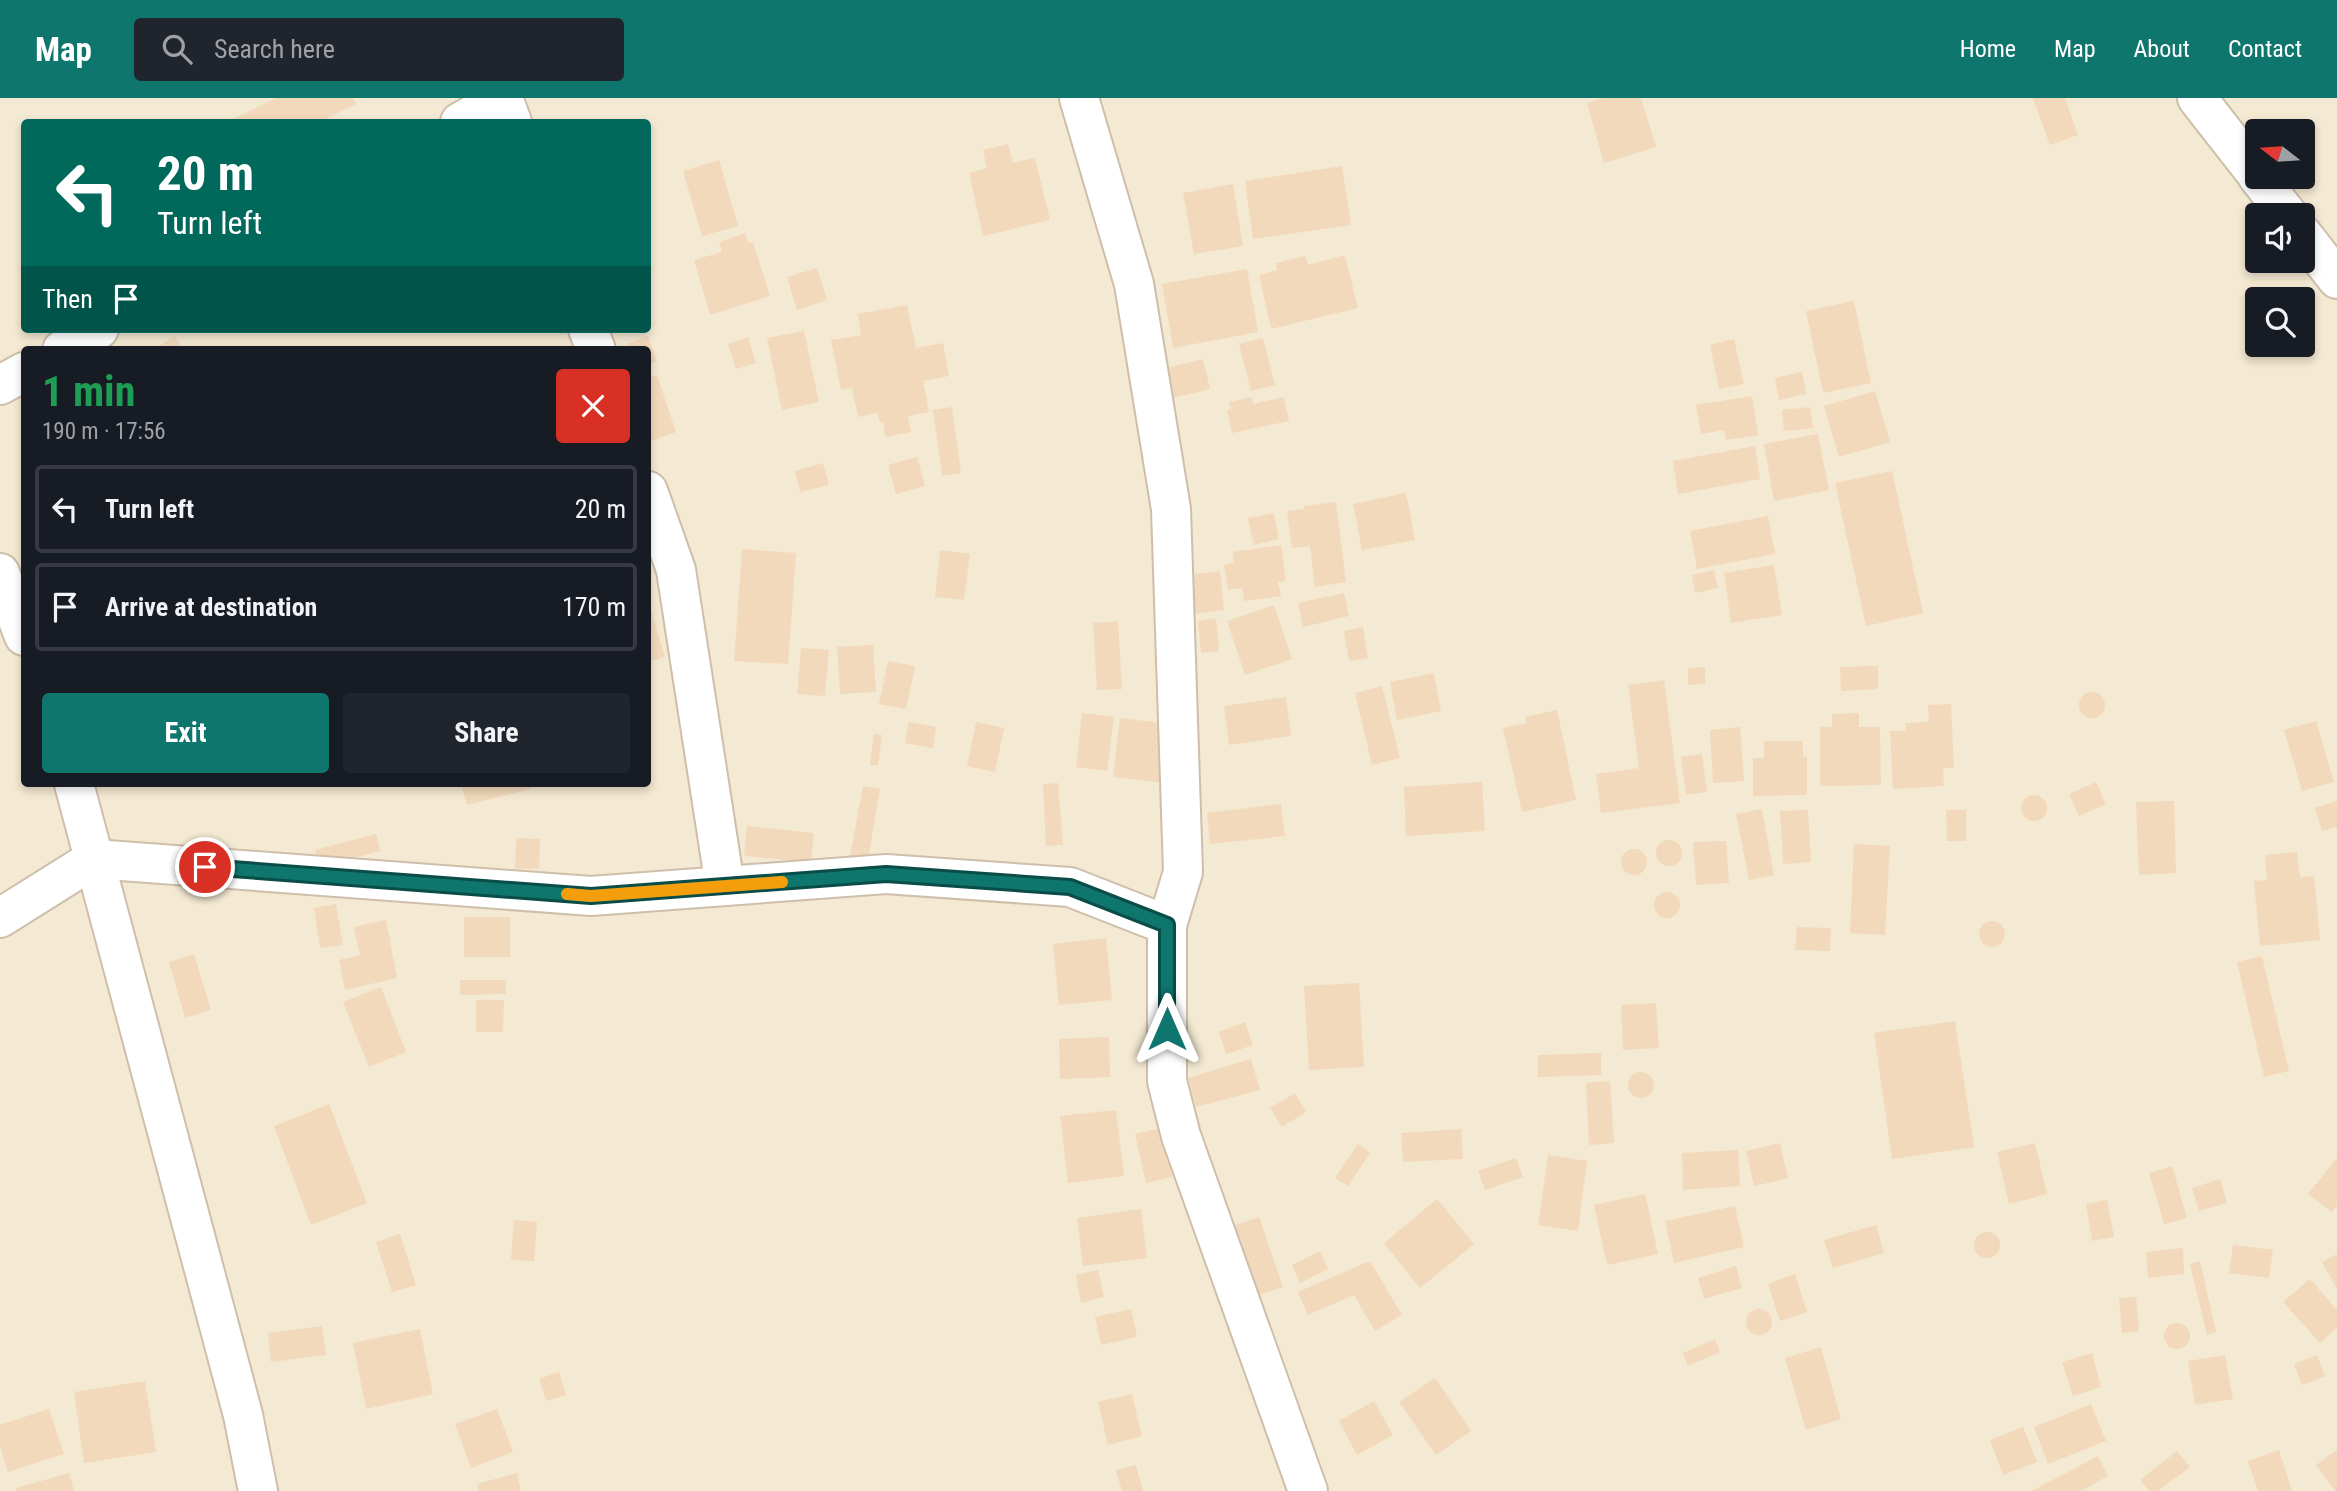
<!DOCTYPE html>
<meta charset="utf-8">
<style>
body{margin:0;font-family:"Roboto Condensed",sans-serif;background:#20242c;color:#f1f3f6;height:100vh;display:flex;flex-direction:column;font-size:26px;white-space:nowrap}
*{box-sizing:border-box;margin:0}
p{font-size:23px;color:#9ea1a6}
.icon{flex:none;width:38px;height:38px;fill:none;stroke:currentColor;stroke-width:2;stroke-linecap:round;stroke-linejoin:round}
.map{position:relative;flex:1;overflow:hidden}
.sheet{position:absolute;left:21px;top:248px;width:630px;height:441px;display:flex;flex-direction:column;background:#171b24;border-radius:7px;box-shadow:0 4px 10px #0003}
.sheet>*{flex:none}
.hud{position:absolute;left:21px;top:21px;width:630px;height:214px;border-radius:7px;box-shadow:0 4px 10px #0003;background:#00695c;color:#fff;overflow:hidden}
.needle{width:46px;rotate:287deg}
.fabs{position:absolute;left:2245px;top:21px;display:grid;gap:14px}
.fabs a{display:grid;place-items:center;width:70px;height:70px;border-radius:7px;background:#171b24;box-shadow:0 4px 10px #0003;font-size:35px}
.pin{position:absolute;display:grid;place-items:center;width:60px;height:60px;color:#fff;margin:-30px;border:4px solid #fff;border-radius:50%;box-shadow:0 2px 7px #0007}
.me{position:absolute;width:77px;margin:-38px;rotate:0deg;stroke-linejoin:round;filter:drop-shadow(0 0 5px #0008)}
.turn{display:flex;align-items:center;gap:24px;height:147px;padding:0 21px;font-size:32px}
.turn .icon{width:91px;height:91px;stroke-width:2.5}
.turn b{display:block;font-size:49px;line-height:60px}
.then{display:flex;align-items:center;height:66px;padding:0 21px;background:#0003;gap:14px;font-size:26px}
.round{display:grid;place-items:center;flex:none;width:74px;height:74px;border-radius:7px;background:#20242c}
.head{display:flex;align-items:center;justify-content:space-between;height:119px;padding:0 21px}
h1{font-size:42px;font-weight:700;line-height:52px;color:#1e9e55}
.cta{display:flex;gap:14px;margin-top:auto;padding:14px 21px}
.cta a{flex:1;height:80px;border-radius:7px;background:#0f766e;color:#fff;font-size:28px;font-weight:700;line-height:80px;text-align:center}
.cta a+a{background:#20242c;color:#f1f3f6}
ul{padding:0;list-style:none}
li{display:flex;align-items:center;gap:21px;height:88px;margin:0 14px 10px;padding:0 7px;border:4px solid #363941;border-radius:7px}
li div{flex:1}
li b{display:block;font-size:26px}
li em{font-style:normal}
header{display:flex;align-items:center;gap:42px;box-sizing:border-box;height:98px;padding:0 35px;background:#0f766e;color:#fff}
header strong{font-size:33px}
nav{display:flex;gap:38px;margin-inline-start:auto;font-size:24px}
.search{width:490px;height:63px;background:#20242c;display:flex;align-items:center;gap:18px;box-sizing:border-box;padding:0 24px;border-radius:7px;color:#9ea1a6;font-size:26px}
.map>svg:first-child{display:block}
.residential{fill:#f4e9d2;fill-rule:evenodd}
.building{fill:#f2d9bb}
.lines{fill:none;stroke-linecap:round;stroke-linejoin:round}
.minor-casing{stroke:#cebfab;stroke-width:42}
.minor{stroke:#fff;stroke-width:38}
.route-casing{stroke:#0a4d48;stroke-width:18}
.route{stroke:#0f766e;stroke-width:12}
.slow{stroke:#f59e0b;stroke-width:12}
</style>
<header>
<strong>Map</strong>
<div class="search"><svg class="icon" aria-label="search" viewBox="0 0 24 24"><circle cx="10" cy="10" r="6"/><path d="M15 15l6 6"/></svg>Search here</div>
<nav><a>Home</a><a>Map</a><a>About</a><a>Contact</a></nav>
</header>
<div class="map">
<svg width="2337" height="1393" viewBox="0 0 2337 1393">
<rect width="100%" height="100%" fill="#fcf6e4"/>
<!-- residential -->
<path class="residential" d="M 0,0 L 2337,0 L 2337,1393 L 0,1393 ZM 24,24 L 648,24 L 648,231 L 24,231 ZM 2258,33 L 2303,33 L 2303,79 L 2258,79 ZM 2258,117 L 2303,117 L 2303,163 L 2258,163 ZM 2258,201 L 2303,201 L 2303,247 L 2258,247 ZM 24,252 L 648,252 L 648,686 L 24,686 Z"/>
<!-- building -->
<g class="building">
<polygon points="276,0 353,0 356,6 319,24 227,24"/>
<polygon points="1604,0 1641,0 1656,49 1604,65 1587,5"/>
<polygon points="2033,0 2065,0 2078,37 2050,47"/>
<polygon points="1008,46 1013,65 1035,60 1050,122 983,138 969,75 987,70 983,52"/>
<polygon points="719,62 738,128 702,138 683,73"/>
<polygon points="1342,68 1351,127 1253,141 1245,83"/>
<polygon points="1233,86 1243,148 1194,156 1183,95"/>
<polygon points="745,135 748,145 753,144 770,198 710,217 694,162 722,154 719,144"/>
<polygon points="1345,157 1358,210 1271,231 1259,177 1277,172 1276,165 1305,158 1308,167"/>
<polygon points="817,170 827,202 797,212 787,179"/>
<polygon points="1247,171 1258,234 1173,250 1162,186"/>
<polygon points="1854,203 1871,285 1823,295 1806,213"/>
<polygon points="907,207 916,250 943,245 949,278 923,283 929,314 908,318 911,334 885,339 883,324 880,324 878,315 858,319 852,290 841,292 831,242 861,237 858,216"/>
<polygon points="804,233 819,304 782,312 767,240"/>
<polygon points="175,238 184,252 152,252"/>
<polygon points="648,238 657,264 648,267 648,252 629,252 627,246"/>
<polygon points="748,239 756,265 736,271 728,246"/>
<polygon points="1263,240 1275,287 1251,293 1239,246"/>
<polygon points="1734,241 1744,286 1719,291 1710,247"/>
<polygon points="1203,261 1210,291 1173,300 1166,270"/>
<polygon points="1802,274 1806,296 1779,302 1775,280"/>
<polygon points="657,277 676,334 648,344 648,280"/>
<polygon points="1875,293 1890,344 1839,359 1824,308"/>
<polygon points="1752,298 1758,337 1726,342 1724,332 1701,336 1696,307"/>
<polygon points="1252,299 1253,306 1284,299 1289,323 1232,335 1227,312 1231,311 1229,304"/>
<polygon points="952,309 961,375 942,378 933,312"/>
<polygon points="1810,309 1813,330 1784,333 1782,312"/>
<polygon points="1818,336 1829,392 1774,403 1764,346"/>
<polygon points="1755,348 1760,381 1678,396 1673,363"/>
<polygon points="917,359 925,388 896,396 888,367"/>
<polygon points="823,365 829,387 800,394 795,373"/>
<polygon points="1892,373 1923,515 1866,528 1835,385"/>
<polygon points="1406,395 1415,442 1362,452 1353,406"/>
<polygon points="1336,404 1346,484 1315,489 1310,448 1292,450 1287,413 1304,411 1304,408"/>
<polygon points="1274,415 1279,441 1254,447 1248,420"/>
<polygon points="1768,418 1775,456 1697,471 1690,433"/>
<polygon points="1281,447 1286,483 1278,484 1281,498 1244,503 1242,490 1228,492 1224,467 1234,465 1233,454"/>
<polygon points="742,451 796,455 788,566 734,563"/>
<polygon points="940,452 970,456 964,502 935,499"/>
<polygon points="1774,467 1782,517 1731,525 1724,475"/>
<polygon points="1714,472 1718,490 1695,495 1692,477"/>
<polygon points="1220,473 1224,512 1192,516 1187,477"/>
<polygon points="1344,495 1349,518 1303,529 1298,505"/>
<polygon points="648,502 665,559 648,564"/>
<polygon points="1274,507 1292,561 1245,577 1227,523"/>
<polygon points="1216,520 1219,553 1201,555 1198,523"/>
<polygon points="1118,523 1122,591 1097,592 1093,525"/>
<polygon points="1363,529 1368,560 1349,563 1344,533"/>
<polygon points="873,547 876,594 840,596 837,549"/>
<polygon points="801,550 829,552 825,598 797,596"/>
<polygon points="888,563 915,568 906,611 879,606"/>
<polygon points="1878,568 1878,591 1841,593 1840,569"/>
<polygon points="1705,569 1705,586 1688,587 1688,570"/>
<polygon points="1434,575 1441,613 1397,622 1390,584"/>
<polygon points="1664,582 1680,705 1601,715 1596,676 1639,670 1628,587"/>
<polygon points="1382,588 1400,660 1372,667 1355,595"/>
<circle cx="2092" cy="607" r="13"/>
<polygon points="1286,599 1291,638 1229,647 1224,608"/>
<polygon points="1951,606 1954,670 1943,670 1944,688 1893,691 1890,633 1906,633 1905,625 1929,624 1928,607"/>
<polygon points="1557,612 1576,702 1522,714 1503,630 1527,625 1525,619"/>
<polygon points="1082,615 1114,619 1107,673 1076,669"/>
<polygon points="1859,615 1859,629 1880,629 1881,687 1820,688 1820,629 1832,629 1832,616"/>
<polygon points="1120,620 1170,626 1164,685 1113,679"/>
<polygon points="2316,623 2334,684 2302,693 2284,632"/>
<polygon points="909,624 936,629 933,650 905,645"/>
<polygon points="976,624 1004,630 995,674 967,668"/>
<polygon points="1740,629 1744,683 1713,685 1710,632"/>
<polygon points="874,636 882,637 878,667 870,667"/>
<polygon points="1764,643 1803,643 1803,659 1807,659 1807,697 1753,698 1753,660 1764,660"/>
<polygon points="1702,656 1707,694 1686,697 1681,659"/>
<polygon points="1482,684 1485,733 1406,738 1404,689"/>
<polygon points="2096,684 2106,706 2079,718 2069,696"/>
<polygon points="1058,685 1063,747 1046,748 1043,686"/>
<polygon points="461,686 530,686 531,691 467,707"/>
<polygon points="863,688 880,691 867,767 849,764"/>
<circle cx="2034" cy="710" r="13"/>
<polygon points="2174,703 2176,775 2139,777 2136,704"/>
<polygon points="2337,703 2337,729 2322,733 2315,710"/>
<polygon points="1281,706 1285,738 1210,746 1207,715"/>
<polygon points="1762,711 1774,777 1749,782 1736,716"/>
<polygon points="1808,712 1811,764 1783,766 1780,713"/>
<polygon points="1946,712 1966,712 1966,743 1947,743"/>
<polygon points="747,728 814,735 811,764 744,758"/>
<polygon points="376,736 380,753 319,769 315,752"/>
<polygon points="516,740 540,741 539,771 515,770"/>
<circle cx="1669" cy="755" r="13"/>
<polygon points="1726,743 1729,785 1696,787 1693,744"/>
<polygon points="1854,746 1890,748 1885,837 1850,835"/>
<circle cx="1634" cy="764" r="13"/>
<polygon points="2297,754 2300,779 2314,778 2320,842 2260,848 2254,783 2267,782 2265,757"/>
<circle cx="1667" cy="807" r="13"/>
<polygon points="336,806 343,847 320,850 314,810"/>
<rect x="464" y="819" width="46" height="40"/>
<polygon points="386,822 397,880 345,892 339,862 360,857 354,829"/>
<circle cx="1992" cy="836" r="13"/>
<polygon points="1797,829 1831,830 1830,853 1795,852"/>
<polygon points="1106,840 1112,902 1059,907 1053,846"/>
<polygon points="194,856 211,912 185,920 169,864"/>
<polygon points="2262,858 2289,973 2264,979 2237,864"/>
<polygon points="460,882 506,882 506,896 460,897"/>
<polygon points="1359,885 1364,969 1309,972 1304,888"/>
<polygon points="381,889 406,954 369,969 343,904"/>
<polygon points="476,902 504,902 503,934 476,934"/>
<polygon points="1656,905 1659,950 1623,952 1621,907"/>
<polygon points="1955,923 1974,1049 1892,1061 1874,935"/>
<polygon points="1245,924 1253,947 1226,956 1219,934"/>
<polygon points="1109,939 1110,979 1060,981 1059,941"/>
<polygon points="1601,955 1601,977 1538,979 1538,957"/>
<polygon points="1251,961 1260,992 1196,1009 1188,980"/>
<circle cx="1641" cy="987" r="13"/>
<polygon points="1610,983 1614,1045 1589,1047 1586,985"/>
<polygon points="1295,995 1306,1014 1282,1029 1270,1010"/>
<polygon points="329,1006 367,1105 311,1127 274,1028"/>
<polygon points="1116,1012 1124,1078 1068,1085 1060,1018"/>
<polygon points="1161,1030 1172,1079 1146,1085 1135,1036"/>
<polygon points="1461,1031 1463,1061 1403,1064 1401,1035"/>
<polygon points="1780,1045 1788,1080 1754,1088 1746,1053"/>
<polygon points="2035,1045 2047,1096 2009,1106 1997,1054"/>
<polygon points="1358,1046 1370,1055 1348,1088 1335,1080"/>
<polygon points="1738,1052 1740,1088 1683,1092 1682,1055"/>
<polygon points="1548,1057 1587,1063 1578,1133 1538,1127"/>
<polygon points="1516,1060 1523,1079 1485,1092 1478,1073"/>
<polygon points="2337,1060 2337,1108 2332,1114 2308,1096"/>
<polygon points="2172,1068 2187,1120 2164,1126 2149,1075"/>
<polygon points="2220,1081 2227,1105 2199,1113 2192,1090"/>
<polygon points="1645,1096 1658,1156 1607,1167 1594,1107"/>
<polygon points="1437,1101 1474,1146 1420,1190 1384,1145"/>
<polygon points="2107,1102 2114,1139 2092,1143 2086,1106"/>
<polygon points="1735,1108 1744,1149 1674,1165 1665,1123"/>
<polygon points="1141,1111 1147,1160 1083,1168 1077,1120"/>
<polygon points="1259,1119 1283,1189 1252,1199 1230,1129"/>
<polygon points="514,1122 537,1124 534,1163 511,1162"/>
<polygon points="1876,1127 1884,1155 1833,1170 1824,1142"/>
<circle cx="1987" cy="1147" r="13"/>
<polygon points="400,1136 416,1187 392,1194 376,1144"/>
<polygon points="2233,1147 2273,1152 2269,1180 2229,1175"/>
<polygon points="2183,1150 2184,1176 2148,1180 2146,1154"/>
<polygon points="1320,1153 1328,1171 1300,1185 1292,1167"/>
<polygon points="2337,1156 2337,1191 2322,1164"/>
<polygon points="1370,1163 1402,1217 1375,1233 1354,1197 1308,1217 1298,1194"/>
<polygon points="2200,1163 2216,1234 2207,1237 2190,1166"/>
<polygon points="1736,1168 1742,1190 1704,1201 1698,1180"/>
<polygon points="1098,1172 1104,1199 1081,1205 1076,1177"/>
<polygon points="1795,1176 1807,1214 1780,1223 1768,1186"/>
<polygon points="2310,1181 2337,1212 2337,1230 2320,1245 2283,1204"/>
<polygon points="2136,1199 2139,1233 2122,1235 2119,1200"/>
<polygon points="1131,1211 1137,1239 1101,1247 1095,1219"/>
<circle cx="1759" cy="1224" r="13"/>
<circle cx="2177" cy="1238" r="13"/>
<polygon points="322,1228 326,1257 271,1264 268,1235"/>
<polygon points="420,1231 433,1296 366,1311 353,1245"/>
<polygon points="1715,1241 1720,1254 1688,1268 1683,1255"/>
<polygon points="1821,1249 1841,1321 1806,1332 1785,1260"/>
<polygon points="2092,1255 2101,1289 2073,1298 2062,1264"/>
<polygon points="2225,1257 2233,1301 2195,1307 2188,1263"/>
<polygon points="2317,1257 2325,1278 2302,1287 2294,1266"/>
<polygon points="559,1274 566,1297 546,1303 539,1281"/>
<polygon points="1435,1280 1471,1333 1436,1357 1399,1304"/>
<polygon points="145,1283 156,1354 84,1365 74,1294"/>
<polygon points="1132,1296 1142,1338 1108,1347 1098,1304"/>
<polygon points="1374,1303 1393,1337 1357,1357 1339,1323"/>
<polygon points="2091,1306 2106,1343 2048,1366 2034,1329"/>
<polygon points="49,1311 64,1356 8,1374 0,1348 0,1327"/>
<polygon points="497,1311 513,1354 471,1370 455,1326"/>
<polygon points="2023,1329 2037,1364 2003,1377 1990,1342"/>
<polygon points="2279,1352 2292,1393 2258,1393 2248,1363"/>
<polygon points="2337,1352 2337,1393 2335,1393 2316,1367"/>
<polygon points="2177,1353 2190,1369 2158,1393 2150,1393 2140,1382"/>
<polygon points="2098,1358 2108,1378 2081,1393 2032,1393"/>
<polygon points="1136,1367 1143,1393 1122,1393 1116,1372"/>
<polygon points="69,1375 74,1393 17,1393 16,1390"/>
<polygon points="517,1375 521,1393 479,1393 477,1386"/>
</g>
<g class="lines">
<!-- minor casing -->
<g class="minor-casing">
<g id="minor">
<polyline points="1079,0 1134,186 1171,411 1183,774 1167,827 1167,983 1181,1038 1308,1393"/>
<polyline points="2197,0 2258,78"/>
<polyline points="460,24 503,0 512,24"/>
<polyline points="2258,79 2288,117"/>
<polyline points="2303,137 2337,181"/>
<polyline points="588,231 596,252"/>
<polyline points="62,252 99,231"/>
<polyline points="0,287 24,274"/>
<polyline points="648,393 676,472 725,788"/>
<polyline points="0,475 24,538"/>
<polyline points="74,686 243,1317 258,1393"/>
<polyline points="0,820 94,761 591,798 886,776 1070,789 1167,827"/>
</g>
</g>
<!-- minor -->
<use href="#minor" class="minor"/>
</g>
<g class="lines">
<!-- route casing -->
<g class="route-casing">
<polyline id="route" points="205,769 591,798 886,776 1070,789 1167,827 1167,931"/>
</g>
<!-- route -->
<use href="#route" class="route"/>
<!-- slow -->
<polyline class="slow" points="567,796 591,798 782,784"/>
</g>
</svg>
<div class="fabs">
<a><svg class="needle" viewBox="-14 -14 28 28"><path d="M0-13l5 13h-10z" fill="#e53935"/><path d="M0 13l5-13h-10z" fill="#9ea1a6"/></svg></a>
<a><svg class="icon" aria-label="sound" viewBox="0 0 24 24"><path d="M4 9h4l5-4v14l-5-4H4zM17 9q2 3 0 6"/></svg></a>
<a><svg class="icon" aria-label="search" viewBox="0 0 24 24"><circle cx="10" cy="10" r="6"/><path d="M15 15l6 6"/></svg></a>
</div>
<div class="pin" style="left:205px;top:769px;background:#d93025"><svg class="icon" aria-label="arrive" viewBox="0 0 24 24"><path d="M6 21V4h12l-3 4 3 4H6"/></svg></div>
<svg class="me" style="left:1167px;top:931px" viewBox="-20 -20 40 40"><path d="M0-17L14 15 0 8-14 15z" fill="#0f766e" stroke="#fff" stroke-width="4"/></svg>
<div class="hud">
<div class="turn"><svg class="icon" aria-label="left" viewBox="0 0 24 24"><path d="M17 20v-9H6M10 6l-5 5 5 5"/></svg><div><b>20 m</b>Turn left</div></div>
<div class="then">Then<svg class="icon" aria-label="arrive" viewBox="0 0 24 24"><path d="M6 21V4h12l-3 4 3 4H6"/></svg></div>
</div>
<section class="sheet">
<div class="head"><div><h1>1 min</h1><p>190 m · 17:56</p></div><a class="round" style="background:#d93025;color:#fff"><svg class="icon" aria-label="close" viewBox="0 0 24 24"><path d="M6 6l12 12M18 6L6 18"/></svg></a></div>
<ul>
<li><svg class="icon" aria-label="left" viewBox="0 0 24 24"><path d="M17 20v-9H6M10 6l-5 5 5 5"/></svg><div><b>Turn left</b></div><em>20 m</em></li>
<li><svg class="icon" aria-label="arrive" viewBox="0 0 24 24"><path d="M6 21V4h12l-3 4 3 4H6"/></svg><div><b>Arrive at destination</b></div><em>170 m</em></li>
</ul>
<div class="cta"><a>Exit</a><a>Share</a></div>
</section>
</div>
